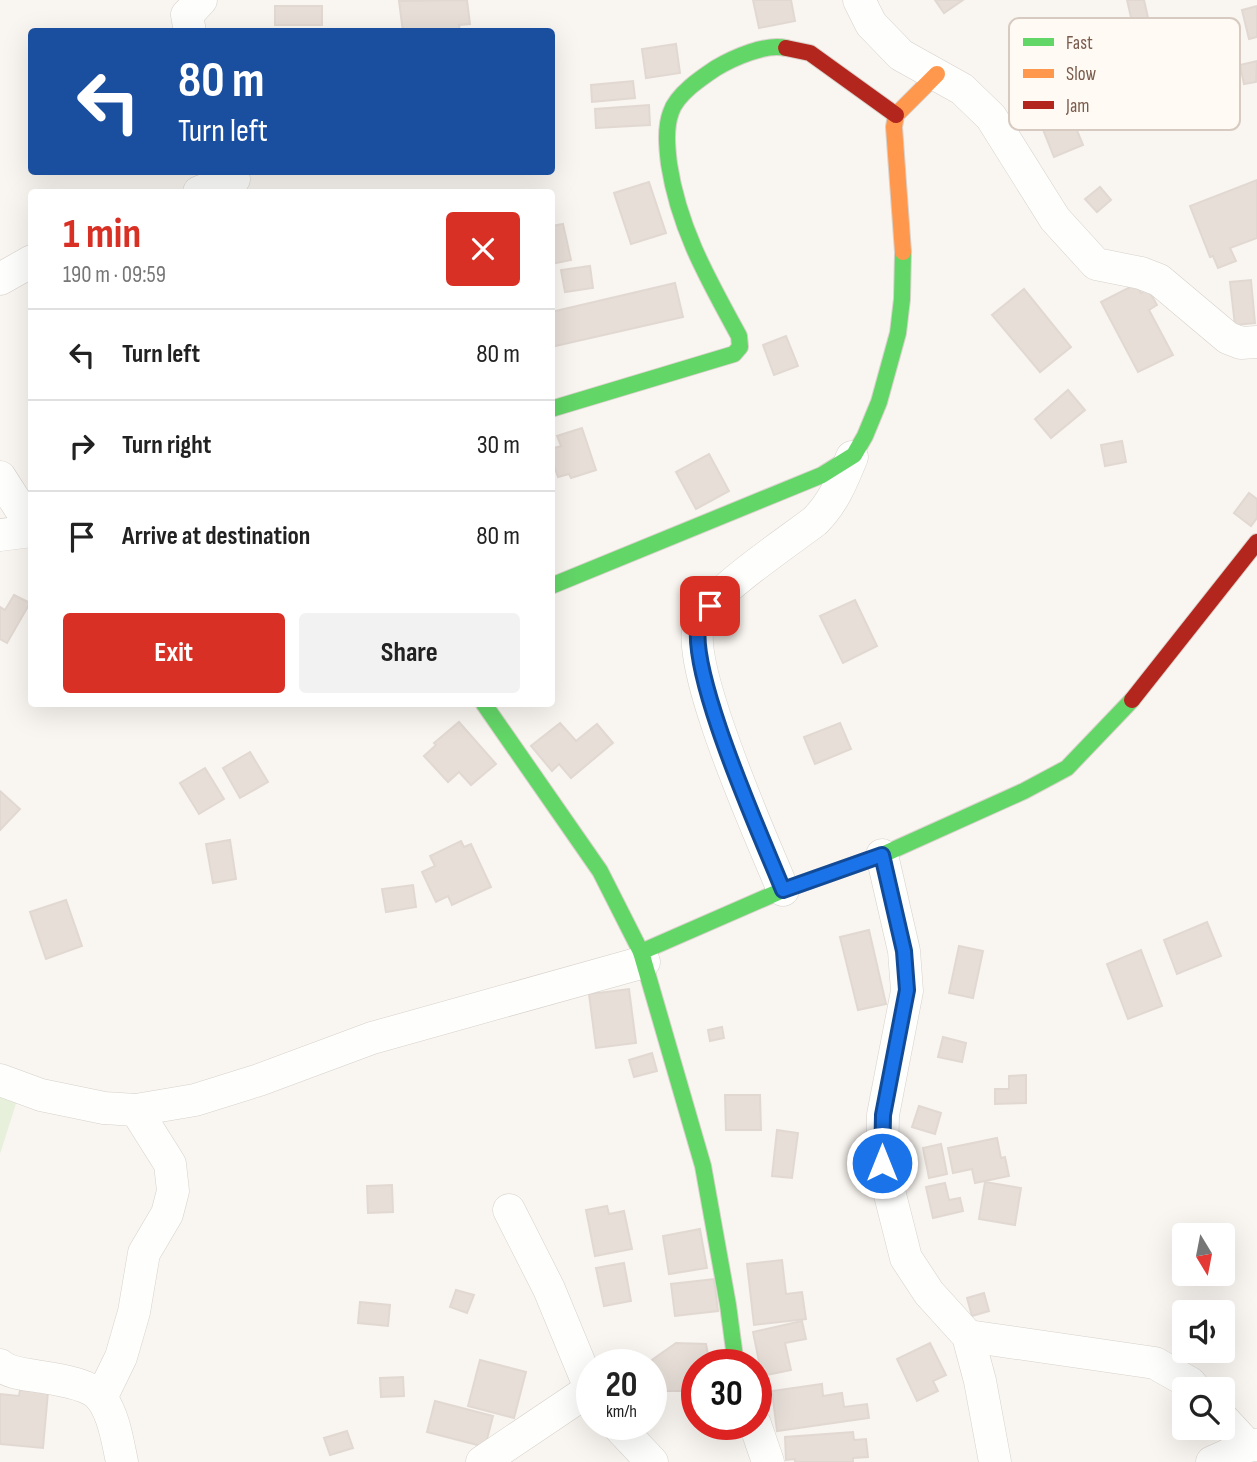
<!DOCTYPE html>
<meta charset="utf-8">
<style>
body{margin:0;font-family:"Sofia Sans Condensed",sans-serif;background:#f2f2f2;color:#222;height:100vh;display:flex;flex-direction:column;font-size:26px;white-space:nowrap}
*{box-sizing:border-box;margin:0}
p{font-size:23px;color:#767676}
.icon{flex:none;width:38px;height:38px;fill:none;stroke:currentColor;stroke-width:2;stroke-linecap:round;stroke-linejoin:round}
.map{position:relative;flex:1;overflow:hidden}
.sheet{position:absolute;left:28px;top:189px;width:527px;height:518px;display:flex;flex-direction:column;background:#fff;border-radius:7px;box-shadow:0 7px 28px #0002}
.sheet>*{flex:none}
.top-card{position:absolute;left:28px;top:28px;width:527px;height:147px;border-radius:7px;box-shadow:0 7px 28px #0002;background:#1a4fa0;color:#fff;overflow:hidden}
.needle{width:46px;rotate:170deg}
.tools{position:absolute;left:1172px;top:1223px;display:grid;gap:14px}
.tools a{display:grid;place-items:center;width:63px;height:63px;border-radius:7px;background:#fff;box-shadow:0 7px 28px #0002;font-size:35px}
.speed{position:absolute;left:576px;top:1349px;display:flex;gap:14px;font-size:35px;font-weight:700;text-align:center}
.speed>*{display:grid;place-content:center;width:91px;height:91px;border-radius:50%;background:#fff;box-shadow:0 7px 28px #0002;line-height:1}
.speed small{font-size:18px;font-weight:400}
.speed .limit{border:10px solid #d22;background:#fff;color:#111}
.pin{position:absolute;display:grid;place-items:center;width:60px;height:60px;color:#fff;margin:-30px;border-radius:14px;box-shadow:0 4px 10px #0006}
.me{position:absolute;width:77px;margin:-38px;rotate:0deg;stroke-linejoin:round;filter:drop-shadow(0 0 5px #0008)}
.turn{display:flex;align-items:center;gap:24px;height:147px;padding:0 35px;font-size:32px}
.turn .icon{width:91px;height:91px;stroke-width:2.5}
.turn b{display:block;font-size:49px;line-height:60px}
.round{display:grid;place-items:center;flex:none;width:74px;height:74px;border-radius:7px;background:#f2f2f2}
.head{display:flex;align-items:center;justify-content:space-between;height:119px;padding:0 35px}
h1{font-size:42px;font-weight:700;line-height:52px;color:#d93025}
.primary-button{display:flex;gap:14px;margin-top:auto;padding:14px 35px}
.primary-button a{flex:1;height:80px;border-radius:7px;background:#d93025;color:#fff;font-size:28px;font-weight:700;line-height:80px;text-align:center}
.primary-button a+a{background:#f2f2f2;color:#222}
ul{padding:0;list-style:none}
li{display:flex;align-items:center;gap:21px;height:91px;padding:0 35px;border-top:2px solid #e0e0e0}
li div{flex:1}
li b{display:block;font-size:26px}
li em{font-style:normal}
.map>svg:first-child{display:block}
.green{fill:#e7f0db}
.building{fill:#e6ded7;stroke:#e2d8d2;stroke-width:2}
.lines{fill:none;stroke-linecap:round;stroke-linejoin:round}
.street-casing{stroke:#d7d1cb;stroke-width:33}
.fast-casing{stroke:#d9d2cb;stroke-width:18}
.slow-casing{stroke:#d9d2cb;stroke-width:18}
.jam-casing{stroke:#d9d2cb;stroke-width:18}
.street{stroke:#fefefd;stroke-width:32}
.fast{stroke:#63d668;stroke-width:16}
.slow{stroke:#ff974d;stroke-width:16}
.jam{stroke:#b3261e;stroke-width:16}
.route-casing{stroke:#114b97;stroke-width:18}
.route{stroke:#1a73e8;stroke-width:12}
.key{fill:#fffaf3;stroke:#d7cbc1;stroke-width:2}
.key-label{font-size:19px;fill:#7a5c4d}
</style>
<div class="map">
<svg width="1257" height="1462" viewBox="0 0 1257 1462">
<rect width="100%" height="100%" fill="#f9f5f0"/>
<!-- green -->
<polygon class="green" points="0,1088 19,1094 0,1154"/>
<!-- building -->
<g class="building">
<polygon points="467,0 470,24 459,25 460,32 445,32 444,30 403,32 399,1"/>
<polygon points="753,0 791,0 795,21 759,28"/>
<polygon points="935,0 963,0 944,13"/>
<polygon points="1127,0 1144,0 1149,22 1133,26"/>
<rect x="275" y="6" width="47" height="19"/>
<polygon points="1257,6 1257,37 1249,39 1242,10"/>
<polygon points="676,44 680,73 646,78 642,49"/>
<polygon points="1257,61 1256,82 1244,84 1240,65"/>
<polygon points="633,81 635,98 592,102 591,85"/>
<polygon points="1065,101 1083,145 1054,157 1036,112"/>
<polygon points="649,105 650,125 596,128 595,109"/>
<polygon points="1257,180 1257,238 1230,248 1236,261 1218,268 1213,256 1210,257 1190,206"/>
<polygon points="649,182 666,233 631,244 614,193"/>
<polygon points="1100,187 1111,200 1097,212 1085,199"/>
<polygon points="563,224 571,260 551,264 551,226"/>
<polygon points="590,266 593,288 565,292 561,270"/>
<polygon points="1251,280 1255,323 1235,325 1230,282"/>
<polygon points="675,283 683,317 551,347 551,312"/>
<polygon points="1136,284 1141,293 1148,289 1157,305 1149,310 1173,355 1138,372 1101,302"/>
<polygon points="1024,289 1071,347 1040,372 992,315"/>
<polygon points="786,336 798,366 774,375 763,345"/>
<polygon points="1068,390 1085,410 1051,438 1035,419"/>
<polygon points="582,428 596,470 571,478 569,474 558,477 551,457 551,449 561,446 557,436"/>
<polygon points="1122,441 1126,462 1105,466 1101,445"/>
<polygon points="709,454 729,491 696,509 676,472"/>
<polygon points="1249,493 1257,499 1257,518 1251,526 1234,513"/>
<polygon points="14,595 30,603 7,643 0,639 0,607 5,610"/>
<polygon points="855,600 877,646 843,663 820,616"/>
<polygon points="459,722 496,764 471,785 459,772 448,782 424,756 436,745 434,743"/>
<polygon points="560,723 576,741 597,724 613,743 571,778 559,764 552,771 531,746"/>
<polygon points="840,723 851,749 815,764 804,737"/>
<polygon points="250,752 268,782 240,798 223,768"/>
<polygon points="205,768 224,799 199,814 180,783"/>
<polygon points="0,791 20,809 0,830"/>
<polygon points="230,840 236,879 213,883 206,844"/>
<polygon points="461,841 464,847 471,844 491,887 452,905 448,896 436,902 422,872 435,866 430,856"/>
<polygon points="413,885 416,907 386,912 382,889"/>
<polygon points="66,900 82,946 46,959 30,912"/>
<polygon points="1207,922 1221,956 1177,974 1164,940"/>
<polygon points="869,930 886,1004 858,1010 840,937"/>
<polygon points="959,946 983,951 973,998 949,993"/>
<polygon points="1141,950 1162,1006 1128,1019 1107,964"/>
<polygon points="629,989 636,1043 596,1048 589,994"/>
<polygon points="722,1027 724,1038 710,1041 708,1030"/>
<polygon points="943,1037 966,1043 962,1062 938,1057"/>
<polygon points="652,1053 657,1071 634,1077 629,1060"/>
<polygon points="1026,1075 1026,1103 995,1104 995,1089 1009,1089 1009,1076"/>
<polygon points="725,1095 760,1095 761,1130 726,1130"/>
<polygon points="919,1106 941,1113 935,1134 912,1127"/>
<polygon points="777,1130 798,1133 792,1178 772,1176"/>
<polygon points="997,1138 1001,1158 1005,1157 1009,1176 975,1183 972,1169 953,1173 948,1148"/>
<polygon points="941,1144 947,1174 929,1178 923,1148"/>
<polygon points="985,1182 1021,1188 1015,1225 979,1219"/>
<polygon points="945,1183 949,1200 960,1198 963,1211 933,1218 926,1187"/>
<polygon points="392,1185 393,1212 368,1213 367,1186"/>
<polygon points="607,1206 609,1214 624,1211 632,1249 595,1256 586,1210"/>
<polygon points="700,1229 707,1268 669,1274 663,1236"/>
<polygon points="782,1260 786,1294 802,1292 806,1319 754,1325 747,1264"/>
<polygon points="624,1263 631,1301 604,1306 596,1268"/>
<polygon points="714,1279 718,1311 675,1316 671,1284"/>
<polygon points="456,1290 474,1295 467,1313 450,1307"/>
<polygon points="984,1293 989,1311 972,1316 967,1298"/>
<polygon points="360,1302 390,1305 388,1326 358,1323"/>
<polygon points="802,1321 806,1339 785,1343 791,1370 762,1376 753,1332"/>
<polygon points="676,1343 706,1344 710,1365 696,1365 696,1391 663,1391 652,1360"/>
<polygon points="930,1343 946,1375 933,1381 938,1391 917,1401 897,1359"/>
<polygon points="480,1360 526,1372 514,1418 468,1406"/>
<polygon points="403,1377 404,1396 381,1397 380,1378"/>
<polygon points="822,1384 823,1396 842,1393 844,1407 867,1404 869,1418 777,1431 772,1391"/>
<polygon points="20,1390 48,1392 43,1448 0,1444 0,1394 19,1396"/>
<polygon points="435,1401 493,1416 485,1447 427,1432"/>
<polygon points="347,1431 353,1448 330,1455 324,1438"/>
<polygon points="853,1432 854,1440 866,1439 868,1457 853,1458 853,1462 795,1462 795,1459 786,1460 785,1437"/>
</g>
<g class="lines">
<!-- street casing -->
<g class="street-casing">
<g id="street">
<polyline points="859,0 871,24 901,55 962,89 991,117 1055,219 1096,264 1141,273 1159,280 1228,338 1241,343 1257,342"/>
<polyline points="190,32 187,15 201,0"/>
<polyline points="199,192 234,179"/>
<polyline points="0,279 32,261"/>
<polyline points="0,477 32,527"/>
<polyline points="0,535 32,531"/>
<polyline points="882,855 904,951 907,991 883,1115 882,1163 906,1258 929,1293 968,1336 980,1381 995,1462"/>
<path d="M 783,890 C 764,843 679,658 701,617 C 714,591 789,541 815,521 C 834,502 842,481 852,457"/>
<polyline points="0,1080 41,1095 104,1108 136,1110 195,1100 259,1080 372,1038 644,962"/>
<polyline points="509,1210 549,1289 592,1393"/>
<polyline points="968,1336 1155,1363 1190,1383 1196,1390"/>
<path d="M 0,1365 C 9,1373 24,1374 36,1376 C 54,1379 91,1383 102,1399 C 114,1416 118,1443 122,1462"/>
<polyline points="101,1398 121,1357 134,1312 144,1253 167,1214 173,1191 170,1164 136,1110"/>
<polyline points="1223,1419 1248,1446"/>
<polyline points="616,1424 652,1462"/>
<polyline points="755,1424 768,1462"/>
<polyline points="482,1462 589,1390"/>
<polyline points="1212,1462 1248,1446 1257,1445"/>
</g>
</g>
<!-- fast casing -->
<g class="fast-casing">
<g id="fast">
<path d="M 551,409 L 734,354 L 740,347 L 739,336 C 708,279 679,229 669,164 C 667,147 665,128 671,112 C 677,94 701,78 716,68 C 733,58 766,43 786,48"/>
<polyline points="551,586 822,475 854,455 865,436 879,402 898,333 902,299 903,252"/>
<polyline points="484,704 600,871 641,952 703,1166 728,1305 736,1365"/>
<polyline points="641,952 783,890 882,855 1024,791 1067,768 1132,700"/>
</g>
</g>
<!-- slow casing -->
<g class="slow-casing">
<polyline id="slow" points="903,252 894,127 896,115 937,74"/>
</g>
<!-- jam casing -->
<g class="jam-casing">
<g id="jam">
<polyline points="786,48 810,53 896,115"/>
<polyline points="1132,700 1257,542"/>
</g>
</g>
<!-- street -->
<use href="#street" class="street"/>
<!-- fast -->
<use href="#fast" class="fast"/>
<!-- slow -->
<use href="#slow" class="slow"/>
<!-- jam -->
<use href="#jam" class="jam"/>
</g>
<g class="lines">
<!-- route casing -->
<g class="route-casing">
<path id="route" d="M 710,606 C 707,610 702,614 700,619 C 683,664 763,840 783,890 L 882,855 L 904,951 L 907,990 L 883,1115 L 882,1163"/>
</g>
<!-- route -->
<use href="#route" class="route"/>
</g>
<!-- legend -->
<rect x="1009" y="18" width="231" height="112" rx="10" class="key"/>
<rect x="1023" y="38" width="31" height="8" fill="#63d668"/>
<rect x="1023" y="69" width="31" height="9" fill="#ff974d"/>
<rect x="1023" y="101" width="31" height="8" fill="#b3261e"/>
<g class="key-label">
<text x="1066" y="49">Fast</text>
<text x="1066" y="80">Slow</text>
<text x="1066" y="112">Jam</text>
</g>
</svg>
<div class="tools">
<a><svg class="needle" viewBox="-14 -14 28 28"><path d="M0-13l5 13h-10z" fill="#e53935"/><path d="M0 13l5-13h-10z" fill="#767676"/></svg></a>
<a><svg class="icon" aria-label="sound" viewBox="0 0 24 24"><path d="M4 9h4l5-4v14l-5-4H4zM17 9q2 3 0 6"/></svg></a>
<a><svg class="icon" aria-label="search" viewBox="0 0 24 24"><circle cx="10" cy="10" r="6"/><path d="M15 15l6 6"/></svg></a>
</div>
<div class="speed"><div>20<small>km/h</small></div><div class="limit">30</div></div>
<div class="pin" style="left:710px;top:606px;background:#d93025"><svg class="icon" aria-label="arrive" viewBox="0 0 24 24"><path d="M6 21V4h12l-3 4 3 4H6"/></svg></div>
<svg class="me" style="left:882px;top:1163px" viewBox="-20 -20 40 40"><circle r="17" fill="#1a73e8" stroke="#fff" stroke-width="3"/><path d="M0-11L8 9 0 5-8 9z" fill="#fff"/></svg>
<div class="top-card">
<div class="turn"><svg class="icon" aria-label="left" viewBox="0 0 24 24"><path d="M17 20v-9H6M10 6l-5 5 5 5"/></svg><div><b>80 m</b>Turn left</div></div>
</div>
<section class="sheet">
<div class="head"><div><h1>1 min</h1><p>190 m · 09:59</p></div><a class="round" style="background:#d93025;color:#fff"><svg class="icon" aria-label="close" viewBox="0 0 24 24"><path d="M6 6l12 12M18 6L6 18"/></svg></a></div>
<ul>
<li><svg class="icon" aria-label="left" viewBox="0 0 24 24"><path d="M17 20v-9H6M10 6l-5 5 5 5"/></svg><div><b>Turn left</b></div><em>80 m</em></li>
<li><svg class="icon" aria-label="right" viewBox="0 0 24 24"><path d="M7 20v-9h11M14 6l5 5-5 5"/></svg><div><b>Turn right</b></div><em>30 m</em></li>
<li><svg class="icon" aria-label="arrive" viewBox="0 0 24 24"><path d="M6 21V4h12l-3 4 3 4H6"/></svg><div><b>Arrive at destination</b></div><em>80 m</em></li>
</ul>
<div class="primary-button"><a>Exit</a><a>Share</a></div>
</section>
</div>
